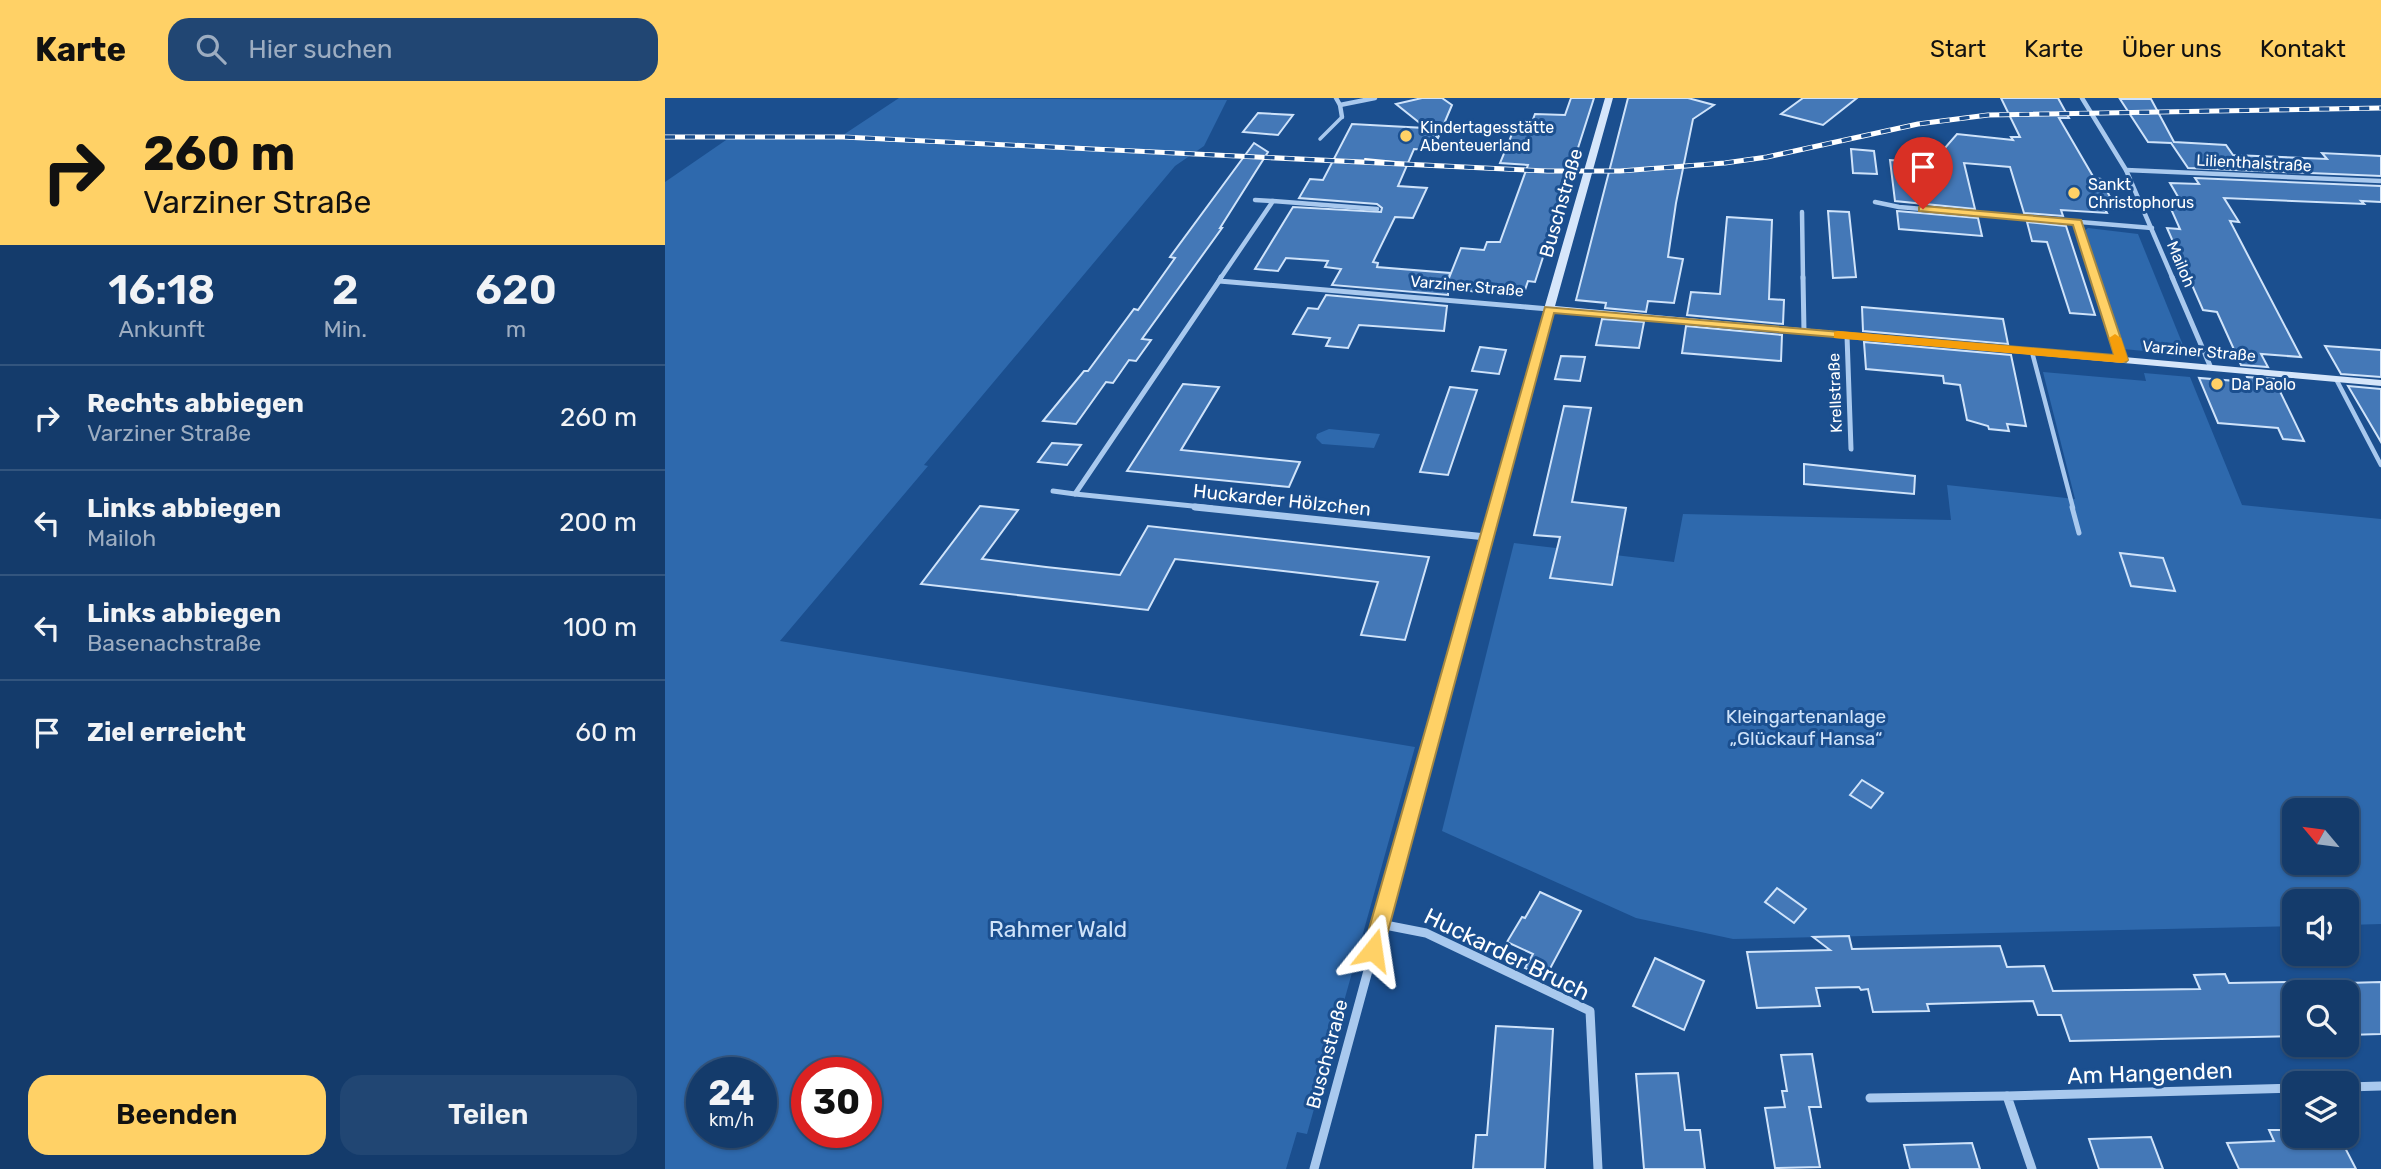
<!DOCTYPE html>
<html lang="de">
<meta charset="utf-8">
<style>
body{margin:0;font-family:Rubik,sans-serif;background:#214673;color:#f1f3f6;height:100vh;display:flex;flex-direction:column;font-size:26px;white-space:nowrap}
*{box-sizing:border-box;margin:0}
p{font-size:23px;color:#9dadc1}
.icon{flex:none;width:38px;height:38px;fill:none;stroke:currentColor;stroke-width:2;stroke-linecap:round;stroke-linejoin:round}
.map{position:relative;flex:1;overflow:hidden}
.panel{display:flex;flex-direction:column;background:#143b6b;width:665px}
.panel>*{flex:none}
.banner{background:#ffd166;color:#111;overflow:hidden}
.needle{width:46px;rotate:299deg}
.tools{position:absolute;left:1617px;top:700px;display:grid;gap:14px}
.tools a{display:grid;place-items:center;width:77px;height:77px;border-radius:14px;background:#143b6b;box-shadow:0 2px 5px #0004,0 0 0 2px #33557e;font-size:35px}
.speed{position:absolute;left:21px;top:959px;display:flex;gap:14px;font-size:35px;font-weight:700;text-align:center}
.speed>*{display:grid;place-content:center;width:91px;height:91px;border-radius:50%;background:#143b6b;box-shadow:0 2px 5px #0004,0 0 0 2px #33557e;line-height:1}
.speed small{font-size:18px;font-weight:400}
.speed .limit{border:10px solid #d22;background:#fff;color:#111}
.pin{position:absolute;display:grid;place-items:center;width:60px;height:60px;color:#fff;margin:-72px -30px;border-radius:50% 50% 50% 0;rotate:-45deg;box-shadow:0 0 7px #0007}
.pin .icon{rotate:45deg}
.me{position:absolute;width:77px;margin:-38px;rotate:15deg;stroke-linejoin:round;filter:drop-shadow(0 0 5px #0008)}
.turn{display:flex;align-items:center;gap:24px;height:147px;padding:0 28px;font-size:32px}
.turn .icon{width:91px;height:91px;stroke-width:2.5}
.turn b{display:block;font-size:49px;line-height:60px}
.eta{display:flex;justify-content:space-evenly;align-items:center;height:119px;text-align:center}
.eta b{font-size:42px;font-weight:600;line-height:49px}
.button{display:flex;gap:14px;margin-top:auto;padding:14px 28px}
.button a{flex:1;height:80px;border-radius:21px;background:#ffd166;color:#111;font-size:28px;font-weight:600;line-height:80px;text-align:center}
.button a+a{background:#214673;color:#f1f3f6}
ul{padding:0;list-style:none}
li{display:flex;align-items:center;gap:21px;height:105px;padding:0 28px;border-top:2px solid #33557e}
li div{flex:1}
li b{display:block;font-size:26px}
li em{font-style:normal}
header{display:flex;align-items:center;gap:42px;box-sizing:border-box;height:98px;padding:0 35px;background:#ffd166;color:#111}
header strong{font-size:33px}
nav{display:flex;gap:38px;margin-inline-start:auto;font-size:24px}
.search{width:490px;height:63px;background:#214673;display:flex;align-items:center;gap:18px;box-sizing:border-box;padding:0 24px;border-radius:21px;color:#9dadc1;font-size:26px}
main{display:flex;flex:1;min-height:0}
.map>svg:first-child{display:block}
.green{fill:#2e69ad;fill-rule:evenodd}
.building{fill:#4478b7;stroke:#cfe3fa;stroke-width:2}
.lines{fill:none;stroke-linecap:round;stroke-linejoin:round}
.lane-far2{stroke:#a9c9ee;stroke-width:3.5}
.lane-far1{stroke:#a9c9ee;stroke-width:4.5}
.lane{stroke:#a9c9ee;stroke-width:5}
.street-far3{stroke:#a9c9ee;stroke-width:4.5}
.street-far2{stroke:#a9c9ee;stroke-width:5}
.street-far1{stroke:#a9c9ee;stroke-width:7}
.street{stroke:#a9c9ee;stroke-width:9}
.secondary{fill:#d6e6fa;fill-rule:evenodd}
.tram{stroke:#fff;stroke-width:2}
.rail-casing{stroke:#fff;stroke-width:5}
.rail{stroke:#1b4f8f;stroke-width:3.5;stroke-dasharray:10;stroke-linecap:butt}
.route{fill:#ffd166;stroke:#a68842;stroke-width:2}
.slow{fill:#f59e0b}
.poi-dot{fill:#ffd166;stroke:#1b4f8f;stroke-width:2.5}
.labels{text-anchor:middle;dominant-baseline:central;stroke-width:6;stroke-linejoin:round;paint-order:stroke}
.far-poi-label{font-size:16px;fill:#fff;stroke:#1b4f8f;text-anchor:start}
.far-street-label{font-size:16px;fill:#fff;stroke:#1b4f8f}
.street-label{font-size:19px;fill:#fff;stroke:#1b4f8f}
.park-label{font-size:19px;fill:#cfe3fa;stroke:#1b4f8f}
.near-park-label{font-size:23px;fill:#cfe3fa;stroke:#1b4f8f}
.near-street-label{font-size:23px;fill:#fff;stroke:#1b4f8f}
</style>
<header>
<strong>Karte</strong>
<div class="search"><svg class="icon" aria-label="search" viewBox="0 0 24 24"><circle cx="10" cy="10" r="6"/><path d="M15 15l6 6"/></svg>Hier suchen</div>
<nav><a>Start</a><a>Karte</a><a>Über uns</a><a>Kontakt</a></nav>
</header>
<main>
<section class="panel">
<div class="banner">
<div class="turn"><svg class="icon" aria-label="right" viewBox="0 0 24 24"><path d="M7 20v-9h11M14 6l5 5-5 5"/></svg><div><b>260 m</b>Varziner Straße</div></div>
</div>
<div class="eta">
<div><b>16:18</b><p>Ankunft</p></div>
<div><b>2</b><p>Min.</p></div>
<div><b>620</b><p>m</p></div>
</div>
<ul>
<li><svg class="icon" aria-label="right" viewBox="0 0 24 24"><path d="M7 20v-9h11M14 6l5 5-5 5"/></svg><div><b>Rechts abbiegen</b><p>Varziner Straße</p></div><em>260 m</em></li>
<li><svg class="icon" aria-label="left" viewBox="0 0 24 24"><path d="M17 20v-9H6M10 6l-5 5 5 5"/></svg><div><b>Links abbiegen</b><p>Mailoh</p></div><em>200 m</em></li>
<li><svg class="icon" aria-label="left" viewBox="0 0 24 24"><path d="M17 20v-9H6M10 6l-5 5 5 5"/></svg><div><b>Links abbiegen</b><p>Basenachstraße</p></div><em>100 m</em></li>
<li><svg class="icon" aria-label="arrive" viewBox="0 0 24 24"><path d="M6 21V4h12l-3 4 3 4H6"/></svg><div><b>Ziel erreicht</b></div><em>60 m</em></li>
</ul>
<div class="button"><a>Beenden</a><a>Teilen</a></div>
</section>
<div class="map">
<svg width="1716" height="1071" viewBox="0 0 1716 1071">
<rect width="100%" height="100%" fill="#1b4f8f"/>
<!-- green -->
<g class="green">
<path d="M 234,0 L 562,2 L 539,48 L 510,68 L 259,367 L 263,368 L 115,543 L 750,649 L 642,1036 L 632,1034 L 621,1071 L 0,1071 L 0,84 L 64,40 L 172,41 ZM 37,975 L 96,975 L 96,1034 L 37,1034 ZM 142,975 L 201,975 L 201,1034 L 142,1034 Z"/>
<polygon points="1423,130 1473,136 1522,257 1458,251 1418,134"/>
<path d="M 1378,274 L 1481,283 L 1479,275 L 1525,279 L 1577,407 L 1716,421 L 1716,826 L 1682,827 L 1682,803 L 1629,803 L 1629,828 L 1068,841 L 971,820 L 777,733 L 849,445 L 1009,464 L 1018,416 L 1286,422 L 1282,387 L 1410,401 ZM 1629,712 L 1682,712 L 1682,765 L 1629,765 Z"/>
<polygon points="664,331 715,336 709,350 657,346 651,340 652,336"/>
</g>
<!-- building -->
<g class="building">
<polygon points="757,0 777,0 787,7 773,40 769,36 762,52 749,51 733,88 762,90 748,120 730,119 708,164 713,165 712,169 785,175 784,180 796,150 819,152 822,144 835,144 863,67 835,65 849,31 853,34 858,23 867,24 870,16 900,17 906,0 929,0 870,184 863,183 858,198 783,191 783,197 667,187 676,171 660,169 663,163 621,160 613,173 590,171 628,109 716,114 717,110 712,106 634,100 645,81 658,82 687,26 761,30 731,6"/>
<polygon points="963,0 1023,0 1049,7 1028,21 1011,105 1003,159 1018,161 1009,205 983,203 981,214 940,210 941,205 911,202"/>
<polygon points="1138,0 1192,0 1158,27 1116,16"/>
<polygon points="1336,0 1393,0 1404,20 1394,20 1429,80 1436,81 1451,111 1440,111 1442,115 1396,112 1398,118 1359,115 1345,69 1299,65 1310,111 1230,103 1225,62 1267,65 1292,36 1348,42 1346,39 1355,39"/>
<polygon points="1455,1 1486,1 1509,44 1561,47 1568,57 1662,61 1657,55 1716,58 1716,78 1523,70 1506,45 1483,44"/>
<polygon points="593,15 628,17 613,37 578,34"/>
<polygon points="589,45 603,54 555,130 557,130 477,241 486,242 471,263 464,262 448,285 441,284 411,326 378,323 419,273 423,273 469,211 473,212 510,160 505,159"/>
<polygon points="1186,51 1209,53 1212,76 1188,75"/>
<polygon points="1530,80 1716,88 1716,104 1696,103 1699,106 1559,100 1574,124 1565,123 1636,259 1596,256 1603,269 1576,267 1552,214 1538,212 1502,130 1515,131 1502,102 1516,104 1505,85 1534,86"/>
<polygon points="1163,113 1184,114 1191,179 1168,180"/>
<polygon points="1232,113 1313,120 1317,138 1234,131"/>
<polygon points="1062,119 1107,122 1104,201 1119,202 1118,226 1022,217 1026,194 1055,196"/>
<polygon points="1362,124 1401,128 1430,217 1405,215 1382,144 1367,143"/>
<polygon points="661,197 782,208 779,233 694,227 683,250 661,248 665,240 628,236 643,210 653,211"/>
<polygon points="1197,209 1338,221 1343,246 1198,233"/>
<polygon points="937,221 979,224 974,250 931,247"/>
<polygon points="1021,228 1117,237 1116,263 1017,255"/>
<polygon points="1199,244 1346,257 1361,328 1342,326 1344,333 1324,331 1323,328 1302,322 1295,287 1279,285 1278,278 1201,271"/>
<polygon points="1660,248 1716,252 1716,279 1676,276"/>
<polygon points="815,249 841,252 834,276 807,273"/>
<polygon points="896,258 920,259 915,283 890,281"/>
<polygon points="1582,279 1609,281 1639,343 1618,341 1613,330 1553,325 1534,280 1584,284"/>
<polygon points="518,286 554,289 516,352 635,364 624,389 462,373"/>
<polygon points="1683,288 1716,291 1716,344"/>
<polygon points="785,289 812,292 783,377 755,374"/>
<polygon points="899,308 926,310 907,404 961,410 947,487 885,480 895,439 869,437"/>
<polygon points="387,345 416,347 402,367 373,364"/>
<polygon points="1139,366 1250,378 1249,396 1139,386"/>
<polygon points="315,408 353,412 317,461 381,469 455,477 483,428 764,459 740,542 696,537 713,484 627,474 510,461 483,512 256,486"/>
<polygon points="1455,455 1498,460 1510,493 1466,488"/>
<polygon points="1197,682 1218,695 1206,710 1185,697"/>
<polygon points="1112,790 1141,811 1129,825 1100,804"/>
<polygon points="875,794 916,813 880,880 860,870 868,856 842,844 857,819 860,820"/>
<polygon points="1184,838 1187,851 1335,848 1342,869 1379,868 1388,893 1535,891 1529,877 1560,876 1564,885 1629,884 1629,938 1405,943 1396,917 1373,917 1368,903 1262,906 1264,913 1208,914 1203,891 1196,892 1194,889 1151,890 1155,908 1092,910 1082,854 1165,852 1148,839"/>
<polygon points="990,860 1039,883 1019,932 968,908"/>
<polygon points="1716,884 1716,936 1682,937 1682,885"/>
<polygon points="831,928 888,931 880,1071 808,1071 811,1037 822,1037"/>
<polygon points="1147,956 1156,1009 1144,1009 1155,1069 1110,1070 1100,1010 1120,1009 1117,993 1122,993 1116,957"/>
<polygon points="1013,975 1020,1032 1035,1032 1040,1071 979,1071 971,976"/>
<polygon points="1604,1032 1629,1032 1629,1038 1674,1038 1691,1071 1574,1071 1562,1045 1609,1043"/>
<polygon points="1486,1039 1498,1071 1434,1071 1424,1041"/>
<polygon points="1307,1045 1315,1071 1245,1071 1239,1047"/>
</g>
<g class="lines">
<!-- lane-far2 -->
<polyline class="lane-far2" points="655,41 677,19"/>
<!-- lane-far1 -->
<g class="lane-far1">
<polyline points="1367,254 1408,410"/>
<polyline points="1671,281 1716,367"/>
</g>
<!-- lane -->
<polyline class="lane" points="1407,409 1414,435"/>
<!-- street-far3 -->
<g class="street-far3">
<polyline points="671,0 675,7 710,0"/>
<polyline points="1417,0 1461,72 1508,181"/>
<polyline points="675,7 677,19"/>
<polyline points="1461,72 1716,83"/>
<polyline points="590,102 608,103"/>
<polyline points="1210,104 1234,109 1487,130"/>
<polyline points="1137,114 1138,181"/>
<polyline points="1412,124 1431,181"/>
<polyline points="555,181 608,103 712,111"/>
</g>
<!-- street-far2 -->
<g class="street-far2">
<polyline points="556,179 554,183 884,211 830,410"/>
<polyline points="1138,179 1139,234"/>
<polyline points="1430,179 1457,262"/>
<polyline points="1507,179 1546,270"/>
<polyline points="1182,238 1186,351"/>
<polyline points="388,393 410,396"/>
<polyline points="547,410 410,396 554,183"/>
</g>
<!-- street-far1 -->
<g class="street-far1">
<polyline points="530,409 821,439"/>
<polyline points="750,702 830,409"/>
</g>
<!-- street -->
<g class="street">
<polyline points="715,826 761,835 925,913 933,1071"/>
<polyline points="1682,989 1716,988"/>
<polyline points="1205,1000 1342,998"/>
<polyline points="649,1071 750,700"/>
<polyline points="1367,1071 1342,998 1629,990"/>
</g>
<!-- secondary -->
<polygon class="secondary" points="940,0 948,0 890,208 1716,282 1716,288 880,213 879,211"/>
<!-- tram -->
<polyline class="tram" points="700,61 762,67"/>
<!-- rail casing -->
<g class="rail-casing">
<polyline id="rail" points="0,39 178,39 882,73 955,73 1060,65 1102,59 1253,26 1323,17 1716,10"/>
</g>
<!-- rail -->
<use href="#rail" class="rail"/>
</g>
<!-- route -->
<polygon class="route" points="1258,108 1416,122 1463,262 1461,264 889,215 718,852 715,859 708,861 701,859 698,852 880,209 1449,257 1408,127 1254,113 1254,109"/>
<!-- slow -->
<polygon class="slow" points="1173,233 1449,257 1444,240 1450,236 1456,240 1463,262 1457,265 1169,240 1169,234"/>
<!-- markers -->
<g class="poi-dot">
<circle cx="741" cy="38" r="7"/>
<circle cx="1409" cy="95" r="7"/>
<circle cx="1552" cy="286" r="7"/>
</g>
<g class="labels">
<!-- far-poi labels -->
<g class="far-poi-label">
<text x="755" y="29">Kindertagesstätte<tspan x="755" dy="18">Abenteuerland</tspan></text>
<text x="1423" y="86">Sankt<tspan x="1423" dy="18">Christophorus</tspan></text>
<text x="1566" y="286">Da Paolo</text>
</g>
<!-- far-street labels -->
<g class="far-street-label">
<text transform="translate(1589 65) rotate(3)">Lilienthalstraße</text>
<text transform="translate(1516 166) rotate(67)">Mailoh</text>
<text transform="translate(802 188) rotate(5)">Varziner Straße</text>
<text transform="translate(1534 253) rotate(5)">Varziner Straße</text>
<text transform="translate(1170 295) rotate(-92)">Krellstraße</text>
</g>
<!-- street labels -->
<g class="street-label">
<text transform="translate(896 105) rotate(-74)">Buschstraße</text>
<text transform="translate(617 402) rotate(6)">Huckarder Hölzchen</text>
<text transform="translate(662 956) rotate(-75)">Buschstraße</text>
</g>
<!-- park labels -->
<g class="park-label">
<text x="1141" y="618">Kleingartenanlage<tspan x="1141" dy="22">„Glückauf Hansa“</tspan></text>
</g>
<!-- near-park labels -->
<g class="near-park-label">
<text x="393" y="831">Rahmer Wald</text>
</g>
<!-- near-street labels -->
<g class="near-street-label">
<text transform="translate(842 856) rotate(26)">Huckarder Bruch</text>
<text transform="translate(1485 975) rotate(-2)">Am Hangenden</text>
</g>
</g>
</svg>
<div class="tools">
<a><svg class="needle" viewBox="-14 -14 28 28"><path d="M0-13l5 13h-10z" fill="#e53935"/><path d="M0 13l5-13h-10z" fill="#9dadc1"/></svg></a>
<a><svg class="icon" aria-label="sound" viewBox="0 0 24 24"><path d="M4 9h4l5-4v14l-5-4H4zM17 9q2 3 0 6"/></svg></a>
<a><svg class="icon" aria-label="search" viewBox="0 0 24 24"><circle cx="10" cy="10" r="6"/><path d="M15 15l6 6"/></svg></a>
<a><svg class="icon" aria-label="layers" viewBox="0 0 24 24"><path d="M12 4l9 5-9 5-9-5zM3 14l9 5 9-5"/></svg></a>
</div>
<div class="speed"><div>24<small>km/h</small></div><div class="limit">30</div></div>
<div class="pin" style="left:1258px;top:111px;background:#d93025"><svg class="icon" aria-label="arrive" viewBox="0 0 24 24"><path d="M6 21V4h12l-3 4 3 4H6"/></svg></div>
<svg class="me" style="left:708px;top:852px" viewBox="-20 -20 40 40"><path d="M0-17L14 15 0 8-14 15z" fill="#ffd166" stroke="#fff" stroke-width="4"/></svg>
</div>
</main>
